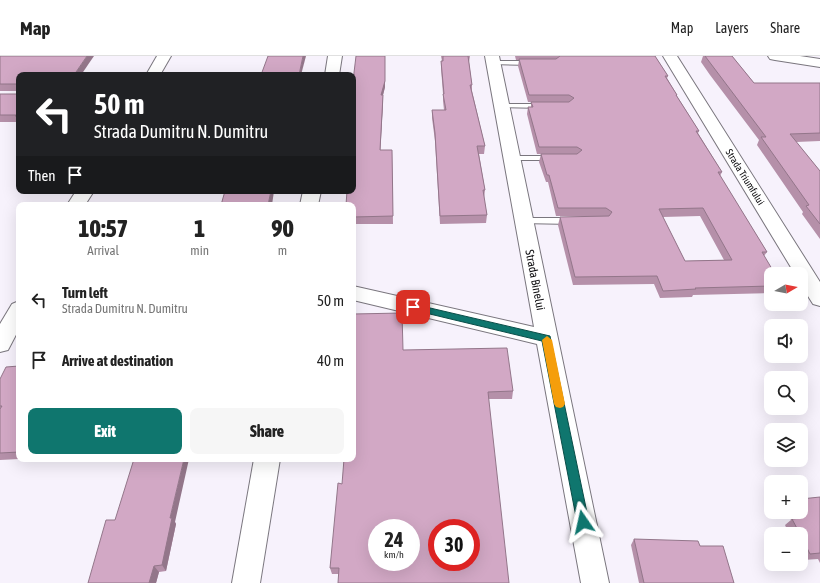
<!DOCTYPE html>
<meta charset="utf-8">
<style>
body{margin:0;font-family:"Asap Condensed",sans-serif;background:#f6f6f6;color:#222;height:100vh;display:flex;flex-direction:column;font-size:15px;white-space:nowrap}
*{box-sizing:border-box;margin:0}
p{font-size:13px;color:#767676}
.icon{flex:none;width:22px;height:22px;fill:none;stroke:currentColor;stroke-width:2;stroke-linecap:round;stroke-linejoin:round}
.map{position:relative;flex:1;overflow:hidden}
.side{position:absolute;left:16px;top:146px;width:340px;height:260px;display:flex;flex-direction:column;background:#fff;border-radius:8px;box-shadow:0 4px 16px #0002}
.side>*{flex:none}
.top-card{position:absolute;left:16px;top:16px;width:340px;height:122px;border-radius:8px;box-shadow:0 4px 16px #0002;background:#202124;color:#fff;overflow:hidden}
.needle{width:26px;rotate:80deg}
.controls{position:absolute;left:764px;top:211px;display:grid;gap:8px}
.controls a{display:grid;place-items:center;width:44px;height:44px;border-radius:8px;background:#fff;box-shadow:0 4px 16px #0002;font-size:20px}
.speed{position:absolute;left:368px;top:463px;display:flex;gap:8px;font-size:20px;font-weight:700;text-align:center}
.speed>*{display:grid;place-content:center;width:52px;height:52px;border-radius:50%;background:#fff;box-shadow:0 4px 16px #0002;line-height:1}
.speed small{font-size:10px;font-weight:400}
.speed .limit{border:6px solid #d22;background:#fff;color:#111}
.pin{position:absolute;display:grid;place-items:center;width:34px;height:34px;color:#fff;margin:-17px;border-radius:8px;box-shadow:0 2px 6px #0006}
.me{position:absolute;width:44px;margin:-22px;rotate:349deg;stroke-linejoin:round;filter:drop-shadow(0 0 3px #0008)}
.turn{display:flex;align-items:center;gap:14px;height:84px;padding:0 12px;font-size:18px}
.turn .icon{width:52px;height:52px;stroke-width:2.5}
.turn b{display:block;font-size:28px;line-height:34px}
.then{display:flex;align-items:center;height:38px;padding:0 12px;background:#0003;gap:8px;font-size:15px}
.eta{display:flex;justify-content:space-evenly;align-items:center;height:68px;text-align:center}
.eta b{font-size:24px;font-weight:800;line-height:28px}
.cta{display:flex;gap:8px;margin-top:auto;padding:8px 12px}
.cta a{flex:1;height:46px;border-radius:8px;background:#0f766e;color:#fff;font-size:16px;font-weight:800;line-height:46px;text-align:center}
.cta a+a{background:#f6f6f6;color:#222}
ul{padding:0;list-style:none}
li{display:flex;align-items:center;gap:12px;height:60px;padding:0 12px}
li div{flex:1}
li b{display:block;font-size:15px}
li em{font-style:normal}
header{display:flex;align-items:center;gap:24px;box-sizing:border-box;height:56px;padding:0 20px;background:#fff;border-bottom:1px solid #e0e0e0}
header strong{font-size:19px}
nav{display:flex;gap:22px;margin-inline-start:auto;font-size:14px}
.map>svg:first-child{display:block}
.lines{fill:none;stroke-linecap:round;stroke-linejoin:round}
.lane-casing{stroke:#7a767e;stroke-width:2}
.street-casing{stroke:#7a767e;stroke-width:2}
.lane{fill:#fff;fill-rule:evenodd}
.street{fill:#fff;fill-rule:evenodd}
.wall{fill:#b590a9;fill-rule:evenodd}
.shaded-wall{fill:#93768a}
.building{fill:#d2a8c5;stroke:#93768a;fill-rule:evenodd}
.route{fill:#0f766e;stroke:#0a4d48}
.slow{fill:#f59e0b}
.labels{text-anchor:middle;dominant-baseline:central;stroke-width:3;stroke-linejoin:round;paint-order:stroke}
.far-street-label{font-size:10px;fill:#0d0c0f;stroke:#fff}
.street-label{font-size:12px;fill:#0d0c0f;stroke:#fff}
</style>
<header>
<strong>Map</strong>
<nav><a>Map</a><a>Layers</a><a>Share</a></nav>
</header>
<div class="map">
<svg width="820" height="527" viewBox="0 0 820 527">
<rect width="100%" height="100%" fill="#f7f2fc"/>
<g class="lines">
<!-- lane casing -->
<g class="lane-casing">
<g id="lane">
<polygon points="493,5 531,5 534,7 531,9 491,8 491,6"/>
<polygon points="501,48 544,48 547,50 544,52 499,51 498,50"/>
<polygon points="508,100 553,100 557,102 553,104 511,104 507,102"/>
<polygon points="523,162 572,162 576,165 572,168 520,167 519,165"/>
</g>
</g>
<!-- street casing -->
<g class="street-casing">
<g id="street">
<polygon points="157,0 171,0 160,19 146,19"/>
<polygon points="328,0 342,0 339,19 325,19"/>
<polygon points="485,0 499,0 609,527 581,527 537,288 353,244 353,230 534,271"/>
<polygon points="663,0 677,0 820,226 820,250 813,248 801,229 801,218 795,218"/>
<polygon points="768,0 800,0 820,3 820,11 775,4 770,3"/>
<polygon points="76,135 94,135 85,149 67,149"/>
<polygon points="303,135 321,135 318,149 300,149"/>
<polygon points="19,245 19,273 8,294 0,296 0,268 12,248"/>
<polygon points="254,403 280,403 260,527 232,527"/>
</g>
</g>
<!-- lane -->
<use href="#lane" class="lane"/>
<!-- street -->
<use href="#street" class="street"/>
</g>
<!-- wall -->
<g class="wall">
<polygon points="0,0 19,19 19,67 18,66 0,66 0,38 17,38 17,35 0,35"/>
<polygon points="441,0 470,0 469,6 472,29 472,35 485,90 484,98 479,98 485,134 484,142 487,159 486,167 440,168 435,85 432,62 432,54 444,54 443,45 443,38 441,12 441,5 442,5"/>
<path d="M 515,0 L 655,0 L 668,20 L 667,22 L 677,39 L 677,40 L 699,75 L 698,77 L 722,116 L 720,120 L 767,196 L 764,200 L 771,218 L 771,237 L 693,239 L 692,241 L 660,242 L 654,228 L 573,229 L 558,169 L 560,161 L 604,160 L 556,160 L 548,126 L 546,126 L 539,106 L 541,98 L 537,98 L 527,58 L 528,51 L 531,51 L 531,46 L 528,46 L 518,10 L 519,4 L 516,4 ZM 700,160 L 724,204 L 685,205 L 663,161 Z"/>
<polygon points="703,0 732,0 754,27 820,27 820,85 796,86 820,115 820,183 802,158 803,156 757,89 759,84 710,19 701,6"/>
<polygon points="353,25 385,31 383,39 383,46 380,94 392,94 393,168 353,168"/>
<polygon points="353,258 403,294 513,335 512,343 489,343 339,518 332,518 330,512 342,428 353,403"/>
<polygon points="19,310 19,403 0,404 0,323"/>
<polygon points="820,441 820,507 818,503 803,504 801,501 801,478 789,478 785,469 791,464 787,456 801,456"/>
<polygon points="115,464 175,466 176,468 166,515 159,516 156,527 88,527"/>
<polygon points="634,483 700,490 734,527 639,527 631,489"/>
</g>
<!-- shaded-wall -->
<g class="shaded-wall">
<polygon points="87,0 94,0 81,19 74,19"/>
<polygon points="303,0 306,0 301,19 299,19"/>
<polygon points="385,0 385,31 383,39 383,46 380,102 381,39"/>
<polygon points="271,135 274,135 272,149 268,149"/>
<polygon points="184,403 189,403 175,466 176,468 166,515 162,509 170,462"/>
<polygon points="154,510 159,516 156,527 149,527"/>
</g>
<!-- building -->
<g class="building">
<polygon points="0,0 87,0 74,19 19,19 19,60 15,60 16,59 0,59 0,38 17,38 17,28 0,28"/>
<polygon points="268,0 303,0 299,19 261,19"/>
<polygon points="356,0 385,0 385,25 381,39 383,39 380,94 392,94 393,160 353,161 353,149 346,149 347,135 353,135 353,73 354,64 353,64 353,25"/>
<polygon points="443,0 468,0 472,29 470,29 485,90 477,90 485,134 483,134 487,159 440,160 435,77 432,54 446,54 443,38 444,38 441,5 443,5"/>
<path d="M 560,0 L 655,0 L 668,20 L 665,20 L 677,39 L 676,39 L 699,75 L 696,75 L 722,116 L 718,116 L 767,196 L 762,196 L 775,218 L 771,218 L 771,230 L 695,232 L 696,233 L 663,235 L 657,220 L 575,221 L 560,161 L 609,160 L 612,156 L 606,152 L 558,152 L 549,119 L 547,119 L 541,98 L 577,98 L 582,94 L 577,91 L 539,91 L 528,51 L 533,51 L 531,46 L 569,46 L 574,42 L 569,39 L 529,39 L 519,3 L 556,3 ZM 703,152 L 732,204 L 685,205 L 659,153 Z"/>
<polygon points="705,0 732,0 754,27 820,27 820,77 790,78 820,115 820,168 806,150 809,149 761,81 766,81"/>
<polygon points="225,135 271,135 268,149 221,149"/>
<path d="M 402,257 L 403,294 L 507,292 L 513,335 L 488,336 L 509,527 L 338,527 L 339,512 L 330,512 L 338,427 L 342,428 L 344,403 L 353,403 L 353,258 ZM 377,472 L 411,472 L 411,506 L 377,506 ZM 437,472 L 471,472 L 471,506 L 437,506 Z"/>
<polygon points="19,310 19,396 0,397 0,353 2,350 0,350 0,323 6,311"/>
<polygon points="134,403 184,403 170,462 172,462 162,509 154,510 149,527 88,527 106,464 115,464"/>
<polygon points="820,441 820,497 810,498 801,480 801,478 800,478 792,463 800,462 797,456 801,456 801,443"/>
<polygon points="634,483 698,485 700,490 723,490 734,527 644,527"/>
</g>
<!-- route -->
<polygon class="route" points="413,248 550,280 589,466 587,470 583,471 579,470 577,466 542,285 409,253 408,251"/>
<!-- slow -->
<polygon class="slow" points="547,280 552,284 565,348 563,351 560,352 556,351 554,348 542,284"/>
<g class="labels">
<!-- far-street labels -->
<g class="far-street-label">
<text transform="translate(745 121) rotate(58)">Strada Triumfului</text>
</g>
<!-- street labels -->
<g class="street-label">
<text transform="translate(535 224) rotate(79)">Strada Binelui</text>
</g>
</g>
</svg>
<div class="controls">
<a><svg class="needle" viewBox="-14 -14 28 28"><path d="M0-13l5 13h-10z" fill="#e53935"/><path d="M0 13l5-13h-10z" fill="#767676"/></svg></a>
<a><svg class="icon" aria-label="sound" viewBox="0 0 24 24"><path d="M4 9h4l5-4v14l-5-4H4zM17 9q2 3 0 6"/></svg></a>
<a><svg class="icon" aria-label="search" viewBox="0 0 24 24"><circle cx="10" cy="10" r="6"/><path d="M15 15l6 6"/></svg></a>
<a><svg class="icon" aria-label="layers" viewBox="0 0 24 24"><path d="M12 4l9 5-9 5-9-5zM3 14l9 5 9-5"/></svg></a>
<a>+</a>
<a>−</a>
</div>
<div class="speed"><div>24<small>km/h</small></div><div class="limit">30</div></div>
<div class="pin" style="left:413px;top:251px;background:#d93025"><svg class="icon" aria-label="arrive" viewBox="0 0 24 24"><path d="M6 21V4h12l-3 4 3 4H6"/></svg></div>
<svg class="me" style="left:583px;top:466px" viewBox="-20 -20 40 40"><path d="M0-17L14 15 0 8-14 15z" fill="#0f766e" stroke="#fff" stroke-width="4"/></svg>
<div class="top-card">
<div class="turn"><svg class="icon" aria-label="left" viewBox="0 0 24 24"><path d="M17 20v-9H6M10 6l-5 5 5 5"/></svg><div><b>50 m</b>Strada Dumitru N. Dumitru</div></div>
<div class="then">Then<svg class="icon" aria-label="arrive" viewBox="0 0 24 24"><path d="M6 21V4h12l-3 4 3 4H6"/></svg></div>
</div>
<section class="side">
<div class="eta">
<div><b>10:57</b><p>Arrival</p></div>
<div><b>1</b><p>min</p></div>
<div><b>90</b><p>m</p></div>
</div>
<ul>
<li><svg class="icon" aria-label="left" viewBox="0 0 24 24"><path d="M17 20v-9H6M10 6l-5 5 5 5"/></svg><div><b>Turn left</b><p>Strada Dumitru N. Dumitru</p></div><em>50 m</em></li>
<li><svg class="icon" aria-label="arrive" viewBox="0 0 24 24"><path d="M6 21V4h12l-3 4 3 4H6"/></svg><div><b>Arrive at destination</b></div><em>40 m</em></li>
</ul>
<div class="cta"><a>Exit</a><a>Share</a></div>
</section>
</div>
